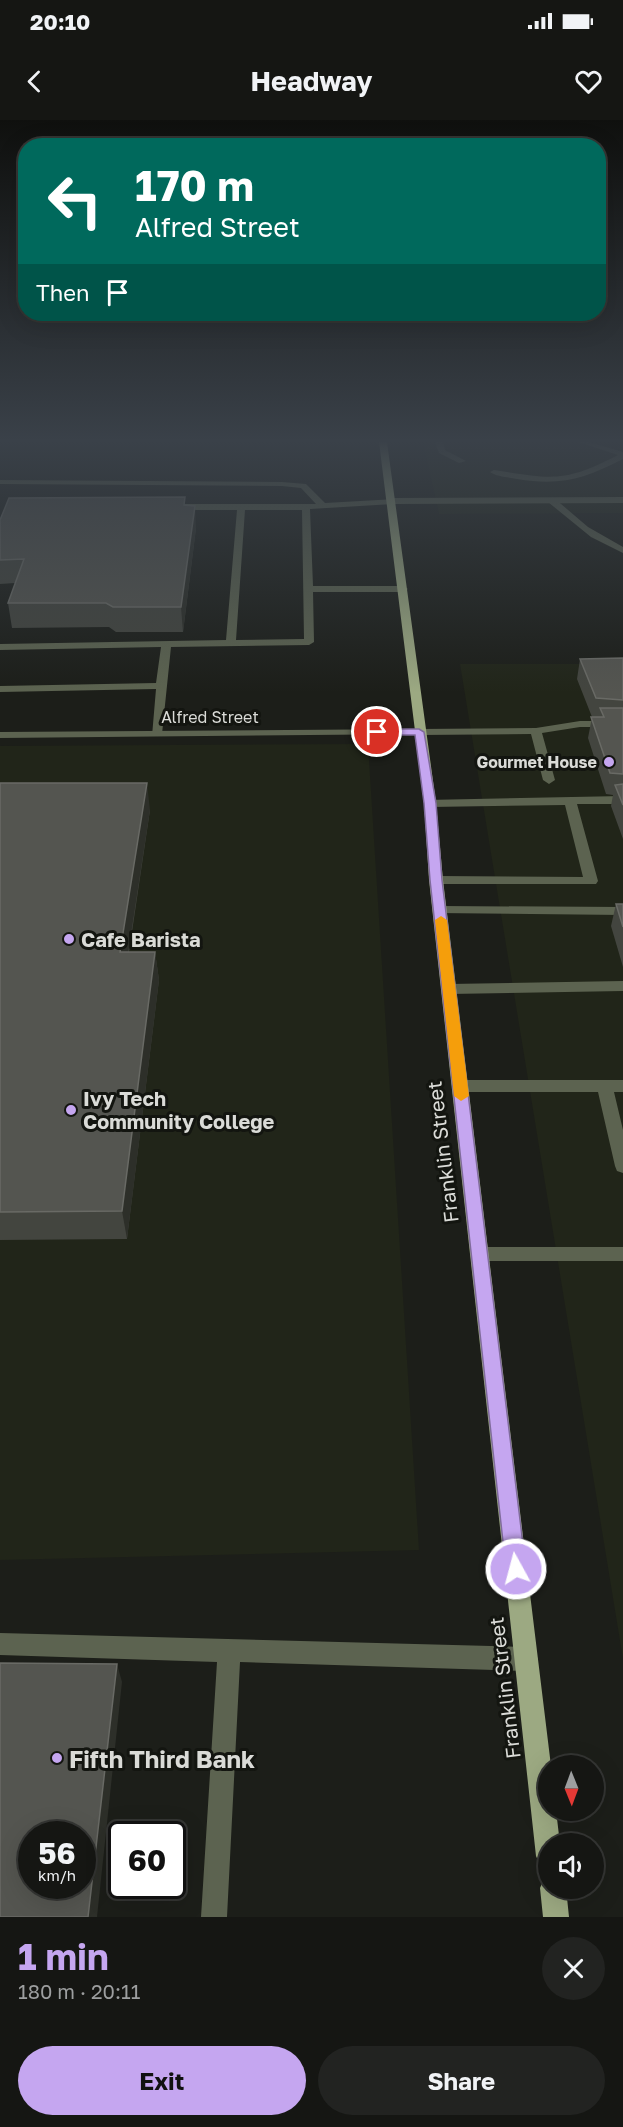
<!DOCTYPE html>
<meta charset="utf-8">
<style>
body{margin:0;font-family:"Golos Text",sans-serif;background:#222321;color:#f1f3f6;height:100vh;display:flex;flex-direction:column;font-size:22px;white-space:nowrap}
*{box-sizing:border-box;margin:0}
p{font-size:20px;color:#9d9fa0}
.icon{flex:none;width:33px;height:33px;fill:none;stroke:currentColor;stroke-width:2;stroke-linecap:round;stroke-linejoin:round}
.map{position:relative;height:1797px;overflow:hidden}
.side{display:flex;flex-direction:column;background:#151613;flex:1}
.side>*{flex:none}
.guide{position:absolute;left:18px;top:18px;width:588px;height:183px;border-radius:24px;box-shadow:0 6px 24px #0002,0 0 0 2px #343533;background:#00695c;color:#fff;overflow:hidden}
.needle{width:39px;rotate:179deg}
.tools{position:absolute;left:538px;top:1635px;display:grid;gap:12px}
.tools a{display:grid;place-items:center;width:66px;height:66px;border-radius:50%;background:#151613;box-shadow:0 6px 24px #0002,0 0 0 2px #343533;font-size:30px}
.speed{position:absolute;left:18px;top:1701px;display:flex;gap:12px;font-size:30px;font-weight:700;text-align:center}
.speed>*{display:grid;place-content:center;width:78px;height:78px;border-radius:50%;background:#151613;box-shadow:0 6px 24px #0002,0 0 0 2px #343533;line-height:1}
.speed small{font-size:15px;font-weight:400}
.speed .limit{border:3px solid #111;border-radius:9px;background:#fff;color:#111}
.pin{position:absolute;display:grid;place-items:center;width:51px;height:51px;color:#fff;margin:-26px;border:3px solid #fff;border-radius:50%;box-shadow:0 2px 6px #0007}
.me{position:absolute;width:66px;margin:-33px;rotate:353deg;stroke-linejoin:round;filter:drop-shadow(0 0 4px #0008)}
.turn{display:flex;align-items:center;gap:21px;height:126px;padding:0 18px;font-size:27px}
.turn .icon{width:78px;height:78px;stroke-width:2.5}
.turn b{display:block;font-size:42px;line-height:51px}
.then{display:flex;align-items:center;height:57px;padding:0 18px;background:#0003;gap:12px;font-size:22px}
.round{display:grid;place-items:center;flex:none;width:63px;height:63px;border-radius:32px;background:#222321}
.head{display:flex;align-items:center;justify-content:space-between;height:102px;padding:0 18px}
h1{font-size:36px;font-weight:700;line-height:45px;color:#c5a6f0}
.primary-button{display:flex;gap:12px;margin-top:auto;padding:12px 18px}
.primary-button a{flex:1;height:69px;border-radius:36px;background:#c5a6f0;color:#111;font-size:24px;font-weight:700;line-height:69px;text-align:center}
.primary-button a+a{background:#222321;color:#f1f3f6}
.status{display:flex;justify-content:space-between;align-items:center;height:42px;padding:0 30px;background:#151613;direction:ltr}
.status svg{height:16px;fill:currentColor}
header{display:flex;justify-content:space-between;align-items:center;height:78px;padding:0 18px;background:#151613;font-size:27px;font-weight:700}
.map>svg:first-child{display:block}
.built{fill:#212519}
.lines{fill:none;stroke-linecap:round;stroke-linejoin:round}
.service{fill:#5c6350;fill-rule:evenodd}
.minor{fill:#5c6350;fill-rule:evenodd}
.primary{fill:#9ca982;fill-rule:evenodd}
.wall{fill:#43453f}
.shaded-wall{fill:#2d2f29}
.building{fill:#545550;stroke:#696a65;stroke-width:1.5;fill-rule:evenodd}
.route{fill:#c5a6f0;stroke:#806c9c;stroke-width:1.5}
.slow{fill:#f59e0b}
.poi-dot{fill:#c5a6f0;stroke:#131510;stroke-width:2}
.labels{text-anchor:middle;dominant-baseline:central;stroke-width:6;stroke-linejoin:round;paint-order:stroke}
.far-street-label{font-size:16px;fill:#dadbd7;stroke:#131510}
.far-poi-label{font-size:16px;font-weight:bold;fill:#dadbd7;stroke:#131510;text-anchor:end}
.poi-label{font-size:20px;font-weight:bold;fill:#dadbd7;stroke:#131510;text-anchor:start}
.street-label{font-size:20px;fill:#dadbd7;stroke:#131510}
.near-poi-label{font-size:24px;font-weight:bold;fill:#dadbd7;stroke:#131510;text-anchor:start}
</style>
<div class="status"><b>20:10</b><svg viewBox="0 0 49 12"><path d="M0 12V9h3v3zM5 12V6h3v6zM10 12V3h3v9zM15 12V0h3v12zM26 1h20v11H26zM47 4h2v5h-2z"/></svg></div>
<header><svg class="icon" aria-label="back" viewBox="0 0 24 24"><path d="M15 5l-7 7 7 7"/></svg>Headway<svg class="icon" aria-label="heart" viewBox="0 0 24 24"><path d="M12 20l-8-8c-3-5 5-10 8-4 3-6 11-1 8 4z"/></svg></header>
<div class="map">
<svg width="623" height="1797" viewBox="0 0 623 1797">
<rect width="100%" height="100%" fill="#1c1e19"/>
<!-- built -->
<g class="built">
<polygon points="423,322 623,322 623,393 439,394"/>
<polygon points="460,544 623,544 623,1539"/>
<polygon points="368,624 419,1430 0,1440 0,626"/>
</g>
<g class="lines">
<!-- service -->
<g class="service">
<polygon points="435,322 443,322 445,330 466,341 459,343 439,333"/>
<path d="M 578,322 L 589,322 L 623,332 L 623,339 C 584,359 561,366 517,359 C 509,357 497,357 490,352 L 494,350 C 553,359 564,363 618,335 Z"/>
<path d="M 0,360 L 282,362 L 306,364 L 325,383 L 396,379 L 396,383 L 393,384 L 310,389 L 313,466 L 403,466 L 408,469 L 403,472 L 313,472 L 314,522 L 309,525 L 171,527 L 162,614 L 160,616 L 152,616 L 156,569 L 0,572 L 0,566 L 156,563 L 161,527 L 0,530 L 0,524 L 226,520 L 237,390 L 177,390 L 173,387 L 177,384 L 316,384 L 301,368 L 282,366 L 0,364 ZM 245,390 L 302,390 L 304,519 L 236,520 Z"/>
<polygon points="548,378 554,378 588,407 623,427 623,433 591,417 548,382"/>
<polygon points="580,601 623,601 623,607 580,607 542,613 555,660 549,664 543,660 531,614 419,615 413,612 419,609 536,608"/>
<polygon points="623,676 623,684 577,684 598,761 596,764 436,764 429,760 436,756 583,757 565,685 430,687 426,686 426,680"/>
<polygon points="440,786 623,787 623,795 435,793 433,790"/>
<polygon points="623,861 623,871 449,874 442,869 449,864"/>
<polygon points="460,960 623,960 623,972 614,972 623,1010 623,1053 617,1051 615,1046 598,972 460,972 454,970 452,966 454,962"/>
<polygon points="480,1127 623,1127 623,1141 480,1141 474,1139 471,1134 474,1129"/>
<polygon points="0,1513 526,1527 534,1531 538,1539 534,1547 526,1551 240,1542 227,1797 201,1797 217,1542 0,1535"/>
</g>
<!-- minor -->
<g class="minor">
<polygon points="623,377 623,383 393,384 389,381 393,378"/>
<polygon points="419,609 425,612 423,614 0,618 0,612"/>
</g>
<!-- primary -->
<g class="primary">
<polygon points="379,322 387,322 436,683 443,760 551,1646 549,1690 556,1690 560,1724 549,1724 549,1749 540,1745 536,1736 429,760 424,683"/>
<polygon points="549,1757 549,1768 566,1768 569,1797 543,1797 540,1768 544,1759"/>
</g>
</g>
<!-- wall -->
<g class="wall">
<polygon points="186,385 196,408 183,512 116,512 109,507 12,508 8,483 15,463 0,464 0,400"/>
<polygon points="623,538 623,719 611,686 613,675 606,674 588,618 592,597 577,559 580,539"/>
<polygon points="0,663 150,690 129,832 155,832 159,860 127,1119 0,1120"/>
<polygon points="616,784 623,784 623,847 611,806"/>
</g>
<!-- shaded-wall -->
<g class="shaded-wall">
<polygon points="195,386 196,408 183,512 181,487"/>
<polygon points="147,663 150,690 124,860 120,832"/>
<polygon points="155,832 159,860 127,1119 122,1091"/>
<polygon points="117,1544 122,1562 97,1797 88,1797"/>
</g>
<!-- building -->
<g class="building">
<polygon points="185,377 184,385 195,386 181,487 113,487 106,483 8,483 24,439 0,440 0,400 9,378"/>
<polygon points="623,538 623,580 596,578 580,539"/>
<polygon points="600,588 623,588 623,654 610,653 591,597 604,597"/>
<polygon points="0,663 147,663 120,832 155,832 122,1091 0,1092"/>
<polygon points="623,664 623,685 615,665"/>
<polygon points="616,784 623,784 623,807"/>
<path d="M 0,1543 L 117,1544 L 88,1797 L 0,1797 ZM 32,1714 L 82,1714 L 82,1766 L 32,1766 Z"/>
</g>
<!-- sky -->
<linearGradient id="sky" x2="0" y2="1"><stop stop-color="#0f100e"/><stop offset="0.56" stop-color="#3a4149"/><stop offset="1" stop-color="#3a4149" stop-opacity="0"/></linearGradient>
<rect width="623" height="573" fill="url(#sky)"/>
<!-- route -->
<polygon class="route" points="419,609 424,612 436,683 442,760 526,1449 523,1456 516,1459 509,1456 506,1449 430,760 424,683 415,615 377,615 372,612 377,609"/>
<!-- slow -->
<polygon class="slow" points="441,796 447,800 469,976 461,981 454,976 435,800"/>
<!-- markers -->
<g class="poi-dot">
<circle cx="609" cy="642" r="6"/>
<circle cx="69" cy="819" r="6"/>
<circle cx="71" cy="990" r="6"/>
<circle cx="57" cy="1638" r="6"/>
</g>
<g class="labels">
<!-- far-street labels -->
<g class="far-street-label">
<text x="210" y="597">Alfred Street</text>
</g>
<!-- far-poi labels -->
<g class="far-poi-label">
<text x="597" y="642">Gourmet House</text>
</g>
<!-- poi labels -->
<g class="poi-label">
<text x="81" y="819">Cafe Barista</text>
<text x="83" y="978">Ivy Tech<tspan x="83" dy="23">Community College</tspan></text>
</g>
<!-- street labels -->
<g class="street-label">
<text transform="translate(442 1032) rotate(-97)">Franklin Street</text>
<text transform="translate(504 1568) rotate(-97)">Franklin Street</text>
</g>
<!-- near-poi labels -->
<g class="near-poi-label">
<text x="69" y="1638">Fifth Third Bank</text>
</g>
</g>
</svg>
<div class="tools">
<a><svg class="needle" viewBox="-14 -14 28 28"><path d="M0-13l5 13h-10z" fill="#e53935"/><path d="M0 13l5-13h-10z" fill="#9d9fa0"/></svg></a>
<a><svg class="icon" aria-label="sound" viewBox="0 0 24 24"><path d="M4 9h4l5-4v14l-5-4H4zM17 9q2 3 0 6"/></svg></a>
</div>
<div class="speed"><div>56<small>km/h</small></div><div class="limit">60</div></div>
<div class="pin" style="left:377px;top:612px;background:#d93025"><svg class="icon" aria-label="arrive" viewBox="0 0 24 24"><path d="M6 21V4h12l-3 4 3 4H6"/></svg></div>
<svg class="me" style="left:516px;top:1449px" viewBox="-20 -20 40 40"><circle r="17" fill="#c5a6f0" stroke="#fff" stroke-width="3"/><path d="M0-11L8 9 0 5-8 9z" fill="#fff"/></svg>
<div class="guide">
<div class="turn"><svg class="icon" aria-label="left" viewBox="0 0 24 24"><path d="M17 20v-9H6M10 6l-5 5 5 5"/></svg><div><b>170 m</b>Alfred Street</div></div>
<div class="then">Then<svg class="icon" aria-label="arrive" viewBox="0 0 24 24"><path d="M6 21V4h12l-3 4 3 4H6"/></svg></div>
</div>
</div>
<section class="side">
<div class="head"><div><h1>1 min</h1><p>180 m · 20:11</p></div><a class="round"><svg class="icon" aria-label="close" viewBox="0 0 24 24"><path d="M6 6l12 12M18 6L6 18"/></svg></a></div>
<div class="primary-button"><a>Exit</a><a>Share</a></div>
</section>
